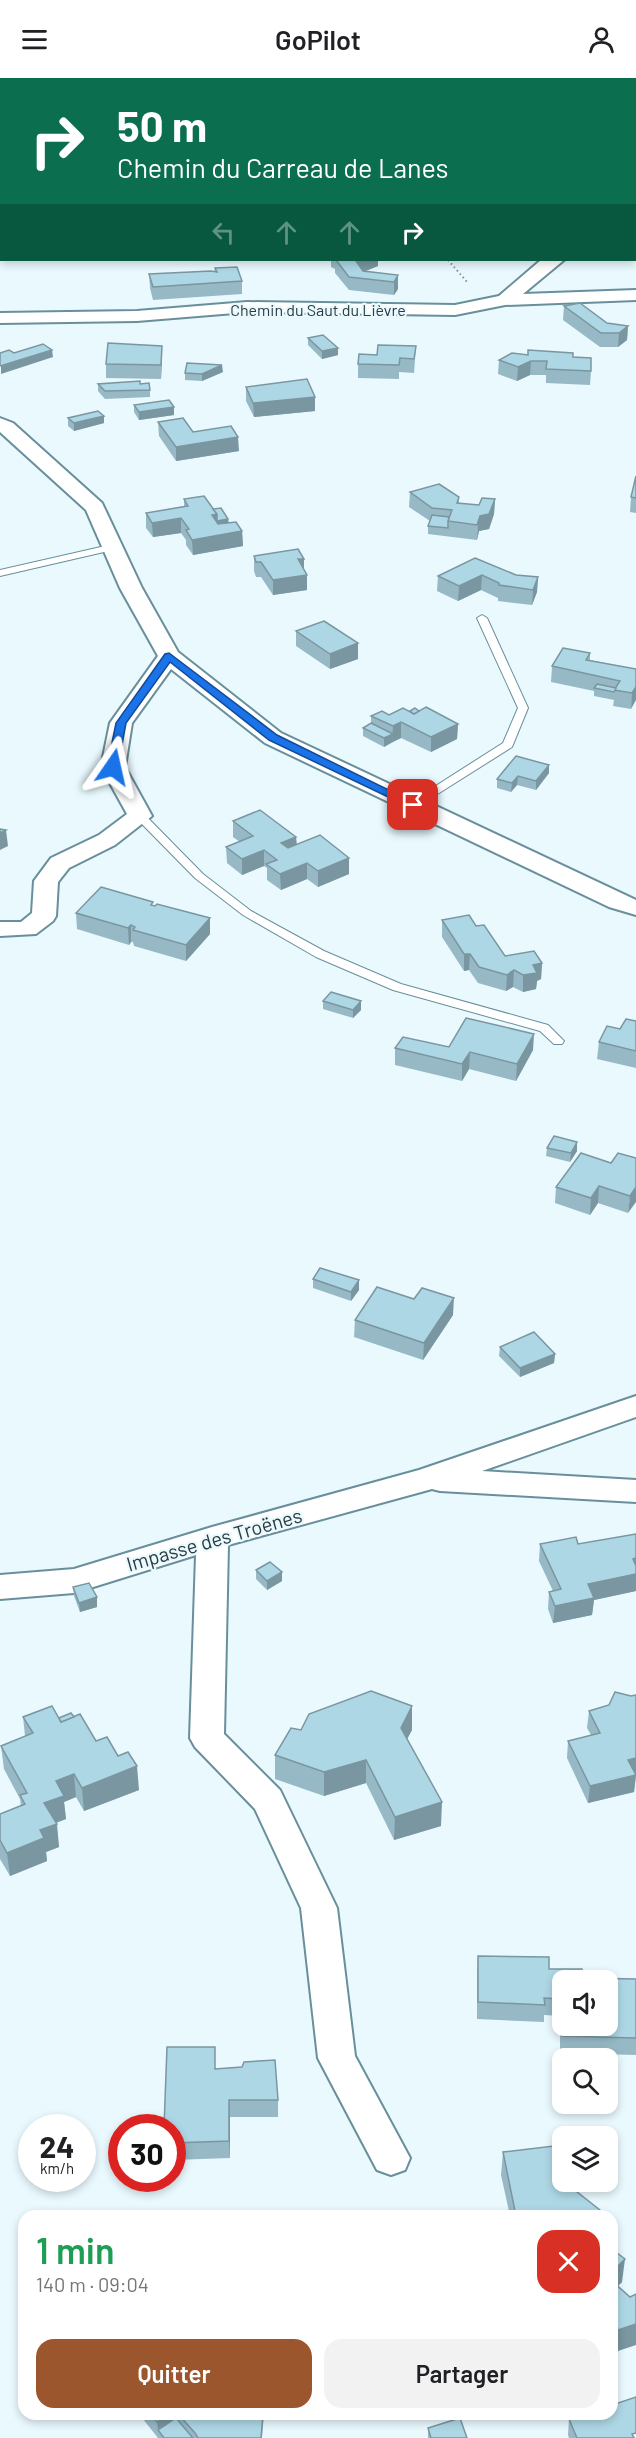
<!DOCTYPE html>
<html lang="fr">
<meta charset="utf-8">
<style>
body{margin:0;font-family:Barlow,sans-serif;background:#f2f2f2;color:#202124;height:100vh;display:flex;flex-direction:column;font-size:22px;white-space:nowrap}
*{box-sizing:border-box;margin:0}
p{font-size:20px;color:#757577}
.icon{flex:none;width:33px;height:33px;fill:none;stroke:currentColor;stroke-width:2;stroke-linecap:round;stroke-linejoin:round}
.map{position:relative;flex:1;overflow:hidden}
.side{position:absolute;left:18px;top:2132px;width:600px;height:210px;display:flex;flex-direction:column;background:#fff;border-radius:18px;box-shadow:0 3px 9px #0003}
.side>*{flex:none}
.guide{position:absolute;left:0px;top:0px;width:636px;height:183px;box-shadow:0 3px 9px #0003;background:#0b6e4f;color:#fff;overflow:hidden}
.controls{position:absolute;left:552px;top:1892px;display:grid;gap:12px}
.controls a{display:grid;place-items:center;width:66px;height:66px;border-radius:12px;background:#fff;box-shadow:0 3px 9px #0003;font-size:30px}
.speed{position:absolute;left:18px;top:2036px;display:flex;gap:12px;font-size:30px;font-weight:700;text-align:center}
.speed>*{display:grid;place-content:center;width:78px;height:78px;border-radius:50%;background:#fff;box-shadow:0 3px 9px #0003;line-height:1}
.speed small{font-size:15px;font-weight:400}
.speed .limit{border:9px solid #d22;background:#fff;color:#111}
.pin{position:absolute;display:grid;place-items:center;width:51px;height:51px;color:#fff;margin:-26px;border-radius:12px;box-shadow:0 3px 9px #0006}
.me{position:absolute;width:66px;margin:-33px;rotate:11deg;stroke-linejoin:round;filter:drop-shadow(0 0 4px #0008)}
.turn{display:flex;align-items:center;gap:21px;height:126px;padding:0 18px;font-size:27px}
.turn .icon{width:78px;height:78px;stroke-width:2.5}
.turn b{display:block;font-size:42px;line-height:51px}
.lanes{display:flex;align-items:center;height:57px;padding:0 18px;background:#0003;justify-content:center;gap:30px;direction:ltr}
.lanes .off{opacity:.35}
.round{display:grid;place-items:center;flex:none;width:63px;height:63px;border-radius:18px;background:#f2f2f2}
.headline{display:flex;align-items:center;justify-content:space-between;height:102px;padding:0 18px}
h1{font-size:36px;font-weight:600;line-height:45px;color:#1e9e55}
.button{display:flex;gap:12px;margin-top:auto;padding:12px 18px}
.button a{flex:1;height:69px;border-radius:18px;background:#9c562d;color:#fff;font-size:24px;font-weight:600;line-height:69px;text-align:center}
.button a+a{background:#f2f2f2;color:#202124}
header{display:flex;justify-content:space-between;align-items:center;height:78px;padding:0 18px;background:#fff;font-size:27px;font-weight:600}
.map>svg:first-child{display:block}
.lines{fill:none;stroke-linecap:round;stroke-linejoin:round}
.service-casing{stroke:#688f9b;stroke-width:2}
.minor-casing{stroke:#688f9b;stroke-width:4}
.path{stroke:#829297;stroke-width:2;stroke-dasharray:1.5 3;stroke-linecap:butt}
.service{fill:#fff;fill-rule:evenodd}
.minor{fill:#fff;fill-rule:evenodd}
.wall{fill:#96b9c5;fill-rule:evenodd}
.shaded-wall{fill:#7a96a0}
.building{fill:#aed7e5;stroke:#7a96a0;stroke-width:1.5}
.route{fill:#1a73e8;stroke:#114b97;stroke-width:1.5}
.labels{text-anchor:middle;dominant-baseline:central;stroke-width:4.5;stroke-linejoin:round;paint-order:stroke}
.far-street-label{font-size:16px;fill:#2b3c41;stroke:#e9f9fe}
.street-label{font-size:20px;fill:#2b3c41;stroke:#e9f9fe}
</style>
<header><svg class="icon" aria-label="menu" viewBox="0 0 24 24"><path d="M4 6h16M4 12h16M4 18h16"/></svg>GoPilot<svg class="icon" aria-label="person" viewBox="0 0 24 24"><circle cx="12" cy="8" r="4"/><path d="M4 21q1-7 8-7t8 7"/></svg></header>
<div class="map">
<svg width="636" height="2360" viewBox="0 0 636 2360">
<rect width="100%" height="100%" fill="#e9f9fe"/>
<g class="lines">
<!-- service casing -->
<g class="service-casing">
<g id="service">
<polygon points="114,466 119,469 117,471 0,498 0,492"/>
<polygon points="482,537 487,540 528,630 512,669 417,729 409,729 409,725 503,665 518,630 477,540"/>
<polygon points="140,735 144,736 203,796 251,833 324,873 401,906 548,947 564,963 562,966 554,966 540,953 393,912 316,879 243,837 195,800 136,740 136,736"/>
</g>
</g>
<!-- minor casing -->
<g class="minor-casing">
<g id="minor">
<polygon points="56,0 76,0 55,2"/>
<polygon points="135,0 151,0 152,2 136,2"/>
<polygon points="356,0 372,0 373,2 357,2"/>
<polygon points="2,11 2,21 0,22 0,12"/>
<rect x="634" y="152" width="2" height="10"/>
<polygon points="541,182 564,182 523,216 636,212 636,222 505,227 455,237 247,234 137,243 0,245 0,235 137,233 247,224 455,227 499,218"/>
<polygon points="0,340 13,345 102,425 142,510 178,574 281,655 636,822 636,837 609,829 265,665 171,591 132,645 125,689 152,738 115,767 69,790 58,804 56,838 53,843 36,856 0,858 0,844 21,844 32,835 34,803 51,780 99,757 127,736 101,689 110,645 158,578 120,510 86,432 0,354"/>
<polygon points="636,1318 636,1339 482,1393 636,1402 636,1424 440,1413 432,1411 228,1467 224,1656 280,1712 337,1830 355,1978 410,2080 405,2092 391,2097 377,2092 318,1980 301,1830 255,1731 195,1669 190,1660 196,1477 74,1515 0,1521 0,1497 74,1491 212,1449 419,1392"/>
</g>
</g>
<!-- path -->
<polyline class="path" points="448,182 468,205"/>
<!-- service -->
<use href="#service" class="service"/>
<!-- minor -->
<use href="#minor" class="minor"/>
</g>
<!-- wall -->
<g class="wall">
<polygon points="412,0 445,0 444,1 436,2 412,2"/>
<rect x="500" y="0" width="68" height="2"/>
<polygon points="590,0 636,0 636,5 634,5 634,2 590,2"/>
<polygon points="331,182 378,182 378,188 365,193 398,197 398,211 394,217 349,212 335,195 335,191 331,189"/>
<polygon points="215,190 242,203 242,216 153,222 150,210 149,196 214,194"/>
<polygon points="564,228 607,245 628,248 627,262 618,269 600,269 563,242"/>
<polygon points="308,260 338,277 322,281 308,267"/>
<polygon points="162,268 161,301 106,300 106,286"/>
<polygon points="416,268 414,295 399,294 399,301 358,300 358,286 377,277"/>
<polygon points="528,277 573,279 591,293 590,307 546,305 546,297 530,297 517,303 498,296 499,282"/>
<polygon points="223,294 202,303 185,302 185,295"/>
<polygon points="98,306 140,306 150,312 150,319 105,321 98,313"/>
<polygon points="246,309 315,333 254,339 246,323"/>
<polygon points="134,327 174,337 139,342 134,334"/>
<polygon points="104,338 104,345 74,353 68,348 68,340"/>
<polygon points="158,344 239,373 176,383 159,358"/>
<polygon points="636,398 636,435 630,434 631,419"/>
<polygon points="410,414 459,419 459,425 479,427 495,421 494,436 489,451 479,453 477,462 428,456 428,448 430,443 409,429"/>
<polygon points="184,421 213,431 228,441 229,445 242,453 243,468 193,477 186,467 186,462 181,455 153,459 146,450 146,435 184,428"/>
<polygon points="254,478 304,491 307,512 273,517 261,499 256,499 254,493"/>
<polygon points="475,480 516,497 538,499 537,514 532,527 498,523 498,520 481,512 458,523 437,513 438,498"/>
<polygon points="296,553 358,581 330,591 296,568"/>
<polygon points="590,575 590,582 636,591 631,631 613,628 614,622 594,618 594,613 551,604 552,588"/>
<polygon points="410,633 419,633 458,646 457,661 431,674 401,660 384,669 363,658 363,650 371,645 371,638 389,637"/>
<polygon points="516,678 549,695 536,712 517,707 511,714 497,710 497,701"/>
<polygon points="233,743 296,759 297,767 349,780 349,796 318,809 307,801 281,812 267,802 267,790 264,788 242,797 227,785 226,769 240,764 233,759"/>
<polygon points="153,827 210,840 210,856 186,883 134,868 133,864 131,864 129,867 77,851 76,835"/>
<polygon points="442,842 476,848 505,878 542,885 541,901 537,903 536,911 523,914 513,909 506,913 478,905 469,892 464,893 442,859"/>
<polygon points="323,923 361,923 361,932 353,940 323,931"/>
<polygon points="636,943 636,990 597,981 599,964 620,951"/>
<polygon points="449,969 533,972 516,1003 469,991 462,1003 395,987 395,970"/>
<polygon points="547,1070 577,1073 570,1084 546,1078"/>
<polygon points="636,1080 628,1135 598,1125 590,1137 555,1125 556,1109 611,1085"/>
<polygon points="313,1201 359,1212 351,1223 313,1210"/>
<polygon points="414,1221 453,1237 423,1282 354,1259 355,1242"/>
<polygon points="500,1269 555,1276 554,1285 520,1299 499,1278"/>
<polygon points="636,1456 636,1513 594,1522 592,1537 553,1545 548,1531 549,1514 553,1513 539,1483 540,1466 578,1466"/>
<polygon points="256,1492 282,1503 267,1512 256,1501"/>
<polygon points="73,1509 97,1529 80,1534 74,1518"/>
<polygon points="589,1633 636,1697 634,1714 588,1725 567,1680 568,1663 591,1657 587,1650"/>
<polygon points="23,1639 59,1640 74,1639 139,1712 84,1733 76,1719 64,1724 66,1741 56,1745 59,1769 46,1774 47,1783 10,1798 0,1781 0,1736 21,1728 20,1721 4,1691 1,1668 25,1658"/>
<polygon points="301,1652 412,1652 407,1661 441,1748 394,1762 366,1705 324,1718 275,1701 275,1677"/>
<path d="M 478,1878 L 549,1891 L 582,1900 L 636,1901 L 636,1977 L 560,1975 L 560,1953 L 561,1938 L 544,1937 L 544,1944 L 477,1941 L 477,1895 ZM 562,1902 L 608,1947 L 562,1947 Z"/>
<polygon points="216,1991 278,2022 278,2039 230,2039 230,2080 172,2082 172,2049"/>
<polygon points="503,2074 576,2113 599,2138 510,2138 501,2097"/>
<polygon points="612,2171 622,2204 618,2208 630,2219 612,2275"/>
<polygon points="139,2336 264,2336 262,2360 158,2360"/>
<polygon points="569,2341 636,2360 569,2360 568,2357"/>
<polygon points="428,2350 467,2360 428,2360"/>
</g>
<!-- shaded-wall -->
<g class="shaded-wall">
<polygon points="360,182 378,182 378,188 356,197 356,183"/>
<polygon points="398,197 398,211 394,217 394,204"/>
<polygon points="628,248 627,262 618,269 619,255"/>
<polygon points="162,268 162,282 161,301 161,287"/>
<polygon points="338,270 338,277 322,281 322,273"/>
<polygon points="52,272 53,279 1,296 1,288"/>
<polygon points="531,283 530,297 517,303 518,289"/>
<polygon points="222,287 223,294 202,303 202,296"/>
<polygon points="315,319 315,333 254,339 253,325"/>
<polygon points="174,329 174,337 139,342 139,334"/>
<polygon points="104,338 104,345 74,353 74,345"/>
<polygon points="238,359 239,373 176,383 176,369"/>
<polygon points="495,421 494,436 489,451 479,453 477,462 479,434"/>
<polygon points="217,436 228,441 229,449 212,451 212,437"/>
<polygon points="181,440 181,455 153,459 152,445"/>
<polygon points="242,453 243,468 193,477 192,462"/>
<polygon points="298,481 304,481 304,496"/>
<polygon points="307,497 307,512 273,517 273,502"/>
<polygon points="482,497 481,512 458,523 459,508"/>
<polygon points="538,499 537,514 532,527 533,512"/>
<polygon points="358,565 358,581 330,591 330,576"/>
<polygon points="636,609 636,622 631,631 632,615"/>
<polygon points="401,644 401,660 392,664 393,648"/>
<polygon points="458,646 457,661 431,674 431,659"/>
<polygon points="393,656 392,664 384,669 384,660"/>
<polygon points="549,687 549,695 536,712 536,703"/>
<polygon points="518,698 517,707 511,714 512,705"/>
<polygon points="6,752 8,768 0,772 0,755"/>
<polygon points="296,759 297,775 281,765"/>
<polygon points="264,772 264,788 242,797 242,781"/>
<polygon points="349,780 349,796 318,809 318,793"/>
<polygon points="307,785 307,801 281,812 280,796"/>
<polygon points="210,840 210,856 186,883 186,867"/>
<polygon points="131,847 131,864 129,867 128,850"/>
<polygon points="464,876 470,876 469,892 464,893"/>
<polygon points="542,885 541,901 537,903 536,911 523,914 523,897 533,887"/>
<polygon points="514,892 513,909 506,913 507,897"/>
<polygon points="361,923 361,932 353,940 353,932"/>
<polygon points="534,956 533,972 516,1003 517,986"/>
<polygon points="470,974 469,991 462,1003 462,986"/>
<polygon points="577,1064 577,1073 570,1084 571,1075"/>
<polygon points="599,1108 598,1125 590,1137 591,1120"/>
<polygon points="636,1109 636,1124 628,1135 630,1118"/>
<polygon points="359,1202 359,1212 351,1223 351,1214"/>
<polygon points="454,1220 453,1237 423,1282 424,1265"/>
<polygon points="555,1276 554,1285 520,1299 520,1290"/>
<polygon points="636,1480 636,1513 594,1522 592,1537 553,1545 555,1528 588,1506 633,1481"/>
<polygon points="282,1494 282,1503 267,1512 267,1503"/>
<polygon points="97,1519 97,1529 80,1534 79,1525"/>
<polygon points="412,1628 412,1652 400,1674 401,1650"/>
<polygon points="636,1680 636,1697 634,1714 588,1725 590,1708 628,1682"/>
<polygon points="366,1682 366,1705 324,1718 324,1694"/>
<polygon points="137,1688 139,1712 84,1733 82,1710"/>
<polygon points="74,1696 76,1719 64,1724 66,1741 47,1748 44,1725 56,1703"/>
<polygon points="442,1724 441,1748 394,1762 395,1739"/>
<polygon points="57,1746 59,1769 46,1774 47,1783 10,1798 7,1775 40,1752"/>
<polygon points="229,2022 230,2039 230,2080 229,2063"/>
<polygon points="625,2181 622,2204 612,2214 612,2194"/>
<polygon points="636,2246 636,2267 612,2275 615,2253"/>
<polygon points="170,2336 176,2336 176,2348 158,2352 157,2344"/>
</g>
<!-- building -->
<g class="building">
<polygon points="219,0 261,0 263,2 214,2 220,1"/>
<polygon points="299,0 332,0 334,2 300,2"/>
<polygon points="634,34 636,34 636,42 634,43"/>
<polygon points="336,182 360,182 356,183 363,193 398,197 394,204 349,199"/>
<polygon points="237,189 242,203 153,209 149,196 211,193 217,194 215,190"/>
<polygon points="580,225 607,245 628,248 619,255 601,255 564,228"/>
<polygon points="323,257 338,270 322,273 308,260"/>
<polygon points="108,265 162,268 161,287 106,286"/>
<polygon points="43,266 52,272 0,288 0,275 9,272 14,275"/>
<polygon points="378,267 416,268 414,281 400,280 399,287 358,286 359,276 377,277"/>
<polygon points="528,272 573,275 573,279 591,280 591,293 546,291 547,283 531,283 518,289 499,282 512,275 528,277"/>
<polygon points="187,285 222,287 202,296 185,295"/>
<polygon points="307,301 315,319 253,325 246,309"/>
<polygon points="140,303 140,306 149,305 150,312 105,313 98,306"/>
<polygon points="169,322 174,329 139,334 134,327"/>
<polygon points="98,333 104,338 74,345 68,340"/>
<polygon points="183,340 193,354 231,348 238,359 176,369 158,344"/>
<polygon points="636,398 636,420 631,419"/>
<polygon points="439,406 459,419 457,425 479,427 482,420 495,421 489,436 480,438 477,447 448,443 452,432 432,430 410,414"/>
<polygon points="204,418 217,436 212,437 218,446 236,444 242,453 192,462 186,452 189,451 181,440 152,445 146,435 188,428 184,421"/>
<polygon points="221,430 228,441 217,443 217,436 213,431"/>
<polygon points="432,437 449,439 448,443 448,450 428,448"/>
<polygon points="298,471 304,481 298,481 307,497 273,502 261,484 256,484 254,478"/>
<polygon points="475,480 516,497 538,499 533,512 499,507 499,505 482,497 459,508 438,498"/>
<polygon points="324,543 358,565 330,576 296,553"/>
<polygon points="563,570 590,575 586,582 636,591 636,609 632,615 614,612 620,603 552,588"/>
<polygon points="597,606 616,610 614,614 594,610"/>
<polygon points="426,629 458,646 431,659 401,644 393,648 371,638 382,633 389,637 403,630 414,636"/>
<polygon points="415,630 419,633 414,636 410,633"/>
<polygon points="371,645 393,656 384,660 363,650"/>
<polygon points="516,678 549,687 536,703 518,698 512,705 497,701"/>
<polygon points="260,732 296,759 281,765 288,770 320,757 349,780 318,793 307,785 280,796 266,786 277,782 264,772 242,781 226,769 253,758 233,743"/>
<polygon points="0,751 6,752 0,755"/>
<polygon points="101,809 153,824 151,827 155,828 157,826 210,840 186,867 133,852 135,849 131,847 128,850 76,835"/>
<polygon points="469,837 476,848 484,847 505,878 534,873 542,885 533,887 537,895 523,897 514,892 507,897 479,889 470,876 464,876 442,842"/>
<polygon points="331,914 361,923 353,932 323,923"/>
<polygon points="466,940 534,956 517,986 470,974 462,986 395,970 403,959 449,969"/>
<polygon points="626,941 636,943 636,973 599,964 607,948 620,951"/>
<polygon points="554,1058 577,1064 571,1075 547,1070"/>
<polygon points="581,1075 611,1085 618,1075 636,1080 636,1109 630,1118 599,1108 591,1120 556,1109"/>
<polygon points="320,1190 359,1202 351,1214 313,1201"/>
<polygon points="377,1209 414,1221 422,1210 454,1220 424,1265 355,1242"/>
<polygon points="534,1254 555,1276 520,1290 500,1269"/>
<polygon points="636,1456 636,1480 633,1481 636,1488 636,1496 588,1506 594,1520 555,1528 549,1514 561,1511 540,1466 576,1459 578,1466"/>
<polygon points="270,1484 282,1494 267,1503 256,1492"/>
<polygon points="89,1505 97,1519 79,1525 73,1509"/>
<polygon points="371,1613 412,1628 401,1650 442,1724 395,1739 366,1682 324,1694 275,1677 291,1650 301,1652 309,1636"/>
<polygon points="615,1614 631,1618 636,1617 636,1680 628,1682 636,1697 590,1708 568,1663 600,1655 589,1633 609,1627"/>
<polygon points="52,1628 61,1644 80,1636 96,1663 107,1659 118,1678 128,1674 137,1688 82,1710 74,1696 56,1703 64,1718 44,1725 57,1746 40,1752 44,1760 7,1775 0,1762 0,1736 25,1726 20,1717 27,1715 1,1668 33,1655 23,1639"/>
<polygon points="71,1635 74,1639 61,1644 59,1640"/>
<polygon points="478,1878 549,1879 549,1891 582,1891 582,1900 636,1901 636,1960 562,1958 562,1936 562,1947 608,1947 608,1902 562,1902 562,1921 544,1920 545,1927 478,1924"/>
<polygon points="167,1969 215,1969 215,1991 242,1989 244,1984 275,1982 278,2022 229,2022 229,2063 172,2065 172,2049 164,2049"/>
<polygon points="562,2067 562,2103 574,2103 576,2113 600,2132 595,2138 516,2138 503,2074"/>
<polygon points="612,2171 625,2181 612,2194"/>
<polygon points="612,2203 630,2219 636,2216 636,2246 615,2253 612,2250"/>
<polygon points="636,2319 636,2355 632,2356 634,2360 577,2360 569,2341 585,2336 612,2336 612,2327"/>
<polygon points="150,2336 170,2336 157,2344"/>
<polygon points="178,2336 263,2336 261,2360 198,2360 195,2355"/>
<polygon points="176,2340 193,2360 164,2360 158,2352"/>
<polygon points="460,2340 467,2360 431,2360 428,2350"/>
</g>
<!-- route -->
<polygon class="route" points="169,575 277,657 419,727 417,729 409,729 269,662 170,584 126,645 118,689 117,691 109,691 107,689 116,645 165,576"/>
<g class="labels">
<!-- far-street labels -->
<g class="far-street-label">
<text x="318" y="231">Chemin du Saut du Lièvre</text>
</g>
<!-- street labels -->
<g class="street-label">
<text transform="translate(214 1461) rotate(-16)">Impasse des Troënes</text>
</g>
</g>
</svg>
<div class="controls">
<a><svg class="icon" aria-label="sound" viewBox="0 0 24 24"><path d="M4 9h4l5-4v14l-5-4H4zM17 9q2 3 0 6"/></svg></a>
<a><svg class="icon" aria-label="search" viewBox="0 0 24 24"><circle cx="10" cy="10" r="6"/><path d="M15 15l6 6"/></svg></a>
<a><svg class="icon" aria-label="layers" viewBox="0 0 24 24"><path d="M12 4l9 5-9 5-9-5zM3 14l9 5 9-5"/></svg></a>
</div>
<div class="speed"><div>24<small>km/h</small></div><div class="limit">30</div></div>
<div class="pin" style="left:413px;top:727px;background:#d93025"><svg class="icon" aria-label="arrive" viewBox="0 0 24 24"><path d="M6 21V4h12l-3 4 3 4H6"/></svg></div>
<svg class="me" style="left:113px;top:689px" viewBox="-20 -20 40 40"><path d="M0-17L14 15 0 8-14 15z" fill="#1a73e8" stroke="#fff" stroke-width="4"/></svg>
<div class="guide">
<div class="turn"><svg class="icon" aria-label="right" viewBox="0 0 24 24"><path d="M7 20v-9h11M14 6l5 5-5 5"/></svg><div><b>50 m</b>Chemin du Carreau de Lanes</div></div>
<div class="lanes"><svg class="icon off" aria-label="left" viewBox="0 0 24 24"><path d="M17 20v-9H6M10 6l-5 5 5 5"/></svg><svg class="icon off" aria-label="ahead" viewBox="0 0 24 24"><path d="M12 20V5M6 11l6-6 6 6"/></svg><svg class="icon off" aria-label="ahead" viewBox="0 0 24 24"><path d="M12 20V5M6 11l6-6 6 6"/></svg><svg class="icon" aria-label="right" viewBox="0 0 24 24"><path d="M7 20v-9h11M14 6l5 5-5 5"/></svg></div>
</div>
<section class="side">
<div class="headline"><div><h1>1 min</h1><p>140 m · 09:04</p></div><a class="round" style="background:#d93025;color:#fff"><svg class="icon" aria-label="close" viewBox="0 0 24 24"><path d="M6 6l12 12M18 6L6 18"/></svg></a></div>
<div class="button"><a>Quitter</a><a>Partager</a></div>
</section>
</div>
